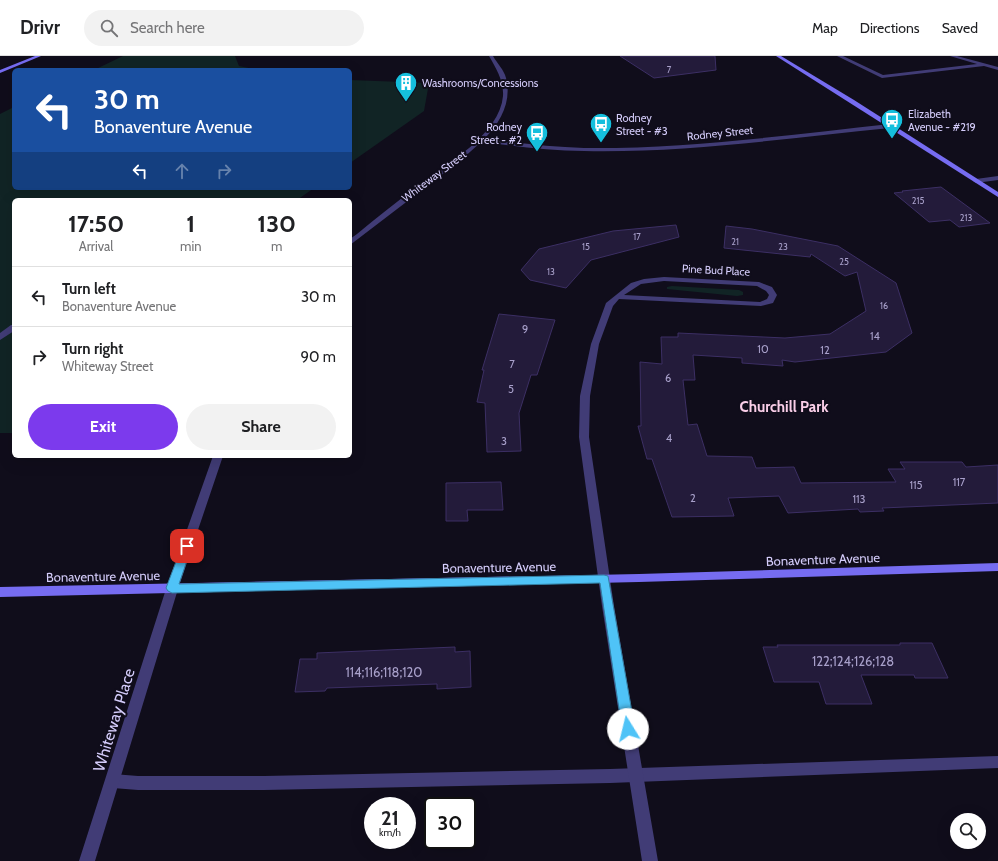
<!DOCTYPE html>
<style>
body{margin:0;font-family:Cabin,sans-serif;background:#f2f2f2;color:#202124;height:100vh;display:flex;flex-direction:column;font-size:15px;white-space:nowrap}
*{box-sizing:border-box;margin:0}
p{font-size:13px;color:#757577}
.icon{flex:none;width:22px;height:22px;fill:none;stroke:currentColor;stroke-width:2;stroke-linecap:round;stroke-linejoin:round}
.map{position:relative;flex:1;overflow:hidden}
.details{position:absolute;left:12px;top:142px;width:340px;height:260px;display:flex;flex-direction:column;background:#fff;border-radius:6px;box-shadow:0 4px 16px #0002}
.details>*{flex:none}
.banner{position:absolute;left:12px;top:12px;width:340px;height:122px;border-radius:6px;box-shadow:0 4px 16px #0002;background:#1a4fa0;color:#fff;overflow:hidden}
.tools{position:absolute;left:950px;top:757px;display:grid;gap:8px}
.tools a{display:grid;place-items:center;width:36px;height:36px;border-radius:50%;background:#fff;box-shadow:0 4px 16px #0002;font-size:20px}
.speed{position:absolute;left:364px;top:741px;display:flex;gap:8px;font-size:20px;font-weight:700;text-align:center}
.speed>*{display:grid;place-content:center;width:52px;height:52px;border-radius:50%;background:#fff;box-shadow:0 4px 16px #0002;line-height:1}
.speed small{font-size:10px;font-weight:400}
.speed .limit{border:2px solid #111;border-radius:6px;background:#fff;color:#111}
.pin{position:absolute;display:grid;place-items:center;width:34px;height:34px;color:#fff;margin:-17px;border-radius:8px;box-shadow:0 2px 6px #0006}
.me{position:absolute;width:44px;margin:-22px;rotate:351deg;stroke-linejoin:round;filter:drop-shadow(0 0 3px #0008)}
.turn{display:flex;align-items:center;gap:14px;height:84px;padding:0 16px;font-size:18px}
.turn .icon{width:52px;height:52px;stroke-width:2.5}
.turn b{display:block;font-size:28px;line-height:34px}
.lanes{display:flex;align-items:center;height:38px;padding:0 16px;background:#0003;justify-content:center;gap:20px;direction:ltr}
.lanes .off{opacity:.35}
.eta{display:flex;justify-content:space-evenly;align-items:center;height:68px;text-align:center}
.eta b{font-size:24px;font-weight:800;line-height:28px}
.primary-button{display:flex;gap:8px;margin-top:auto;padding:8px 16px}
.primary-button a{flex:1;height:46px;border-radius:24px;background:#7c3aed;color:#fff;font-size:16px;font-weight:800;line-height:46px;text-align:center}
.primary-button a+a{background:#f2f2f2;color:#202124}
ul{padding:0;list-style:none}
li{display:flex;align-items:center;gap:12px;height:60px;padding:0 16px;border-top:1px solid #e0e0e0}
li div{flex:1}
li b{display:block;font-size:15px}
li em{font-style:normal}
header{display:flex;align-items:center;gap:24px;box-sizing:border-box;height:56px;padding:0 20px;background:#fff;border-bottom:1px solid #e0e0e0}
header strong{font-size:19px}
nav{display:flex;gap:22px;margin-inline-start:auto;font-size:14px}
.search{width:280px;height:36px;background:#f2f2f2;display:flex;align-items:center;gap:10px;box-sizing:border-box;padding:0 14px;border-radius:22px;color:#757577;font-size:15px}
.map>svg:first-child{display:block}
.green{fill:#112425}
.building{fill:#231b3a;stroke:#3c2f64}
.lines{fill:none;stroke-linecap:round;stroke-linejoin:round}
.lane{fill:#413c76;fill-rule:evenodd}
.street{fill:#413c76;fill-rule:evenodd}
.secondary{fill:#766cf1;fill-rule:evenodd}
.route{fill:#4fc3f7;stroke:#337fa1}
.labels{text-anchor:middle;dominant-baseline:central;stroke-width:4;stroke-linejoin:round;paint-order:stroke}
.far-number-label{font-size:9px;fill:#a8a0ca}
.far-poi-label{font-size:11px;fill:#d4ccfa;stroke:#100d1b;text-anchor:start}
.far-street-label{font-size:11px;fill:#d4ccfa;stroke:#100d1b}
.number-label{font-size:11px;fill:#a8a0ca}
.street-label{font-size:13px;fill:#d4ccfa;stroke:#100d1b}
.near-number-label{font-size:13px;fill:#a8a0ca}
.quarter-label{font-size:15px;font-weight:bold;fill:#facee8;stroke:#100d1b}
.near-street-label{font-size:16px;fill:#d4ccfa;stroke:#100d1b}
</style>
<header>
<strong>Drivr</strong>
<div class="search"><svg class="icon" aria-label="search" viewBox="0 0 24 24"><circle cx="10" cy="10" r="6"/><path d="M15 15l6 6"/></svg>Search here</div>
<nav><a>Map</a><a>Directions</a><a>Saved</a></nav>
</header>
<div class="map">
<svg width="998" height="805" viewBox="0 0 998 805">
<rect width="100%" height="100%" fill="#100d1b"/>
<!-- green -->
<g class="green">
<polygon points="123,0 235,0 239,10 259,14 94,14"/>
<polygon points="350,24 429,27 424,55 350,107"/>
<polygon points="14,51 14,132 314,132 297,144 14,144 14,377 0,377 0,58"/>
<polygon points="672,230 739,234 743,236 743,239 737,240 667,233 667,231"/>
</g>
<!-- building -->
<g class="building">
<polygon points="620,0 715,0 716,14 654,22"/>
<polygon points="941,131 990,167 959,171 950,164 929,166 894,137 903,136 902,135"/>
<polygon points="676,169 679,181 591,204 566,232 530,224 521,214 539,193 613,175"/>
<polygon points="726,170 752,173 838,190 896,227 912,277 886,296 795,306 782,304 783,310 742,307 742,302 693,299 695,324 683,324 688,369 697,368 707,400 752,401 756,412 794,411 801,427 896,426 888,413 905,413 900,406 962,406 966,411 998,409 998,447 882,452 884,455 860,456 858,453 788,457 779,440 728,442 734,460 672,461 652,403 647,403 638,370 641,370 640,306 662,308 661,281 678,281 678,277 785,282 830,278 866,255 857,216 845,220 811,198 810,201 724,192"/>
<polygon points="499,258 555,264 537,319 531,319 519,357 521,395 487,396 485,347 477,346 484,314 482,314"/>
<polygon points="501,426 503,454 467,454 468,465 446,465 446,427"/>
<polygon points="900,587 932,587 948,622 915,622 914,619 861,619 872,648 826,648 819,626 774,626 763,591 778,591 777,589 900,589"/>
<polygon points="455,591 455,596 470,595 471,631 437,633 437,628 327,632 325,635 295,636 300,603 317,603 317,597"/>
</g>
<g class="lines">
<!-- lane -->
<g class="lane">
<polygon points="837,0 843,0 883,19 977,8 950,0 957,0 998,11 998,14 984,10 882,22"/>
<polygon points="11,269 14,269 14,275 0,284 0,277"/>
<polygon points="998,700 998,712 610,727 264,734 138,734 113,732 108,730 106,725 108,720 113,718 138,720 264,720 610,713"/>
</g>
<!-- street -->
<g class="street">
<path d="M 489,0 L 493,0 C 497,7 504,14 506,22 C 512,45 501,66 484,83 C 517,87 551,91 584,92 C 687,93 788,79 890,68 L 893,70 L 890,72 C 788,82 687,97 584,95 C 550,95 516,90 481,86 L 460,105 L 350,189 L 350,183 L 357,178 C 377,161 398,145 419,129 C 447,108 500,78 503,40 C 504,25 496,12 489,0 Z"/>
<polygon points="998,120 998,124 976,127 973,125 976,123"/>
<path d="M 664,221 L 759,226 L 772,231 L 777,239 L 773,247 L 761,250 L 619,243 L 613,250 L 599,288 L 590,340 L 589,381 L 614,550 L 658,805 L 642,805 L 602,550 L 579,381 L 580,340 L 591,288 L 606,247 L 631,227 L 644,223 ZM 664,225 L 757,230 L 766,235 L 769,239 L 767,243 L 760,246 L 624,239 L 641,228 Z"/>
<polygon points="213,400 223,400 178,533 95,805 79,805 166,533"/>
</g>
<!-- secondary -->
<g class="secondary">
<polygon points="35,0 41,0 0,17 0,14"/>
<polygon points="776,0 781,0 854,44 998,136 998,141"/>
<polygon points="998,507 998,515 639,526 0,541 0,531 639,518"/>
</g>
</g>
<!-- route -->
<polygon class="route" points="187,486 190,487 192,490 179,528 604,519 608,520 635,673 633,677 628,679 624,677 622,673 600,527 172,537 168,535 166,532 182,490 183,487"/>
<!-- icons -->
<defs>
<g id="building-pin" transform="scale(1.15)"><path d="M0 17L-7.5 6A9.5 9.5 0 1 1 7.5 6Z" fill="#15bfdd" stroke="#100d1b"/><path d="M-4-6H4V6H1V3H-1V6H-4ZM-2.5-4.3h1.7v1.8h-1.7ZM.8-4.3h1.7v1.8H.8ZM-2.5-1h1.7V.8h-1.7ZM.8-1h1.7V.8H.8Z" fill="#fff"/></g>
<g id="bus-pin" transform="scale(1.15)"><path d="M0 17L-7.5 6A9.5 9.5 0 1 1 7.5 6Z" fill="#15bfdd" stroke="#100d1b"/><path d="M-5-6H5V4H4V6H2V4H-2V6H-4V4H-5ZM-3.5-4V0h7V-4ZM-3.5 1.2v1.5H-2V1.2ZM2 1.2v1.5H3.5V1.2Z" fill="#fff"/></g>
</defs>
<g fill-rule="evenodd">
<use href="#building-pin" x="406" y="27"/>
<use href="#bus-pin" x="892" y="64"/>
<use href="#bus-pin" x="601" y="68"/>
<use href="#bus-pin" x="537" y="77"/>
</g>
<g class="labels">
<!-- far-number labels -->
<g class="far-number-label">
<text x="669" y="13">7</text>
<text x="918" y="144">215</text>
<text x="966" y="161">213</text>
<text x="637" y="180">17</text>
<text x="735" y="185">21</text>
<text x="586" y="190">15</text>
<text x="783" y="190">23</text>
<text x="844" y="205">25</text>
<text x="551" y="215">13</text>
<text x="884" y="249">16</text>
</g>
<!-- far-poi labels -->
<g class="far-poi-label">
<text x="422" y="27">Washrooms/Concessions</text>
<text x="908" y="58">Elizabeth<tspan x="908" dy="13">Avenue - #219</tspan></text>
<text x="616" y="62">Rodney<tspan x="616" dy="13">Street - #3</tspan></text>
<text x="522" y="71" text-anchor="end">Rodney<tspan x="522" dy="13">Street - #2</tspan></text>
</g>
<!-- far-street labels -->
<g class="far-street-label">
<text transform="translate(720 77) rotate(-6)">Rodney Street</text>
<text transform="translate(434 120) rotate(-37)">Whiteway Street</text>
<text transform="translate(716 214) rotate(3)">Pine Bud Place</text>
</g>
<!-- number labels -->
<g class="number-label">
<text x="525" y="273">9</text>
<text x="875" y="280">14</text>
<text x="763" y="293">10</text>
<text x="825" y="294">12</text>
<text x="512" y="308">7</text>
<text x="668" y="322">6</text>
<text x="511" y="333">5</text>
<text x="669" y="382">4</text>
<text x="504" y="385">3</text>
<text x="959" y="426">117</text>
<text x="916" y="429">115</text>
<text x="693" y="442">2</text>
<text x="859" y="443">113</text>
</g>
<!-- street labels -->
<g class="street-label">
<text transform="translate(823 503) rotate(-2)">Bonaventure Avenue</text>
<text transform="translate(499 511) rotate(-1)">Bonaventure Avenue</text>
<text transform="translate(103 520) rotate(-1)">Bonaventure Avenue</text>
</g>
<!-- near-number labels -->
<g class="near-number-label">
<text x="853" y="605">122;124;126;128</text>
<text x="384" y="616">114;116;118;120</text>
</g>
<!-- quarter labels -->
<g class="quarter-label">
<text x="784" y="351">Churchill Park</text>
</g>
<!-- near-street labels -->
<g class="near-street-label">
<text transform="translate(114 664) rotate(-73)">Whiteway Place</text>
</g>
</g>
</svg>
<div class="tools">
<a><svg class="icon" aria-label="search" viewBox="0 0 24 24"><circle cx="10" cy="10" r="6"/><path d="M15 15l6 6"/></svg></a>
</div>
<div class="speed"><div>21<small>km/h</small></div><div class="limit">30</div></div>
<div class="pin" style="left:187px;top:490px;background:#d93025"><svg class="icon" aria-label="arrive" viewBox="0 0 24 24"><path d="M6 21V4h12l-3 4 3 4H6"/></svg></div>
<svg class="me" style="left:628px;top:673px" viewBox="-20 -20 40 40"><circle r="19" fill="#fff"/><path d="M0-13L10 11 0 6-10 11z" fill="#4fc3f7"/></svg>
<div class="banner">
<div class="turn"><svg class="icon" aria-label="left" viewBox="0 0 24 24"><path d="M17 20v-9H6M10 6l-5 5 5 5"/></svg><div><b>30 m</b>Bonaventure Avenue</div></div>
<div class="lanes"><svg class="icon" aria-label="left" viewBox="0 0 24 24"><path d="M17 20v-9H6M10 6l-5 5 5 5"/></svg><svg class="icon off" aria-label="ahead" viewBox="0 0 24 24"><path d="M12 20V5M6 11l6-6 6 6"/></svg><svg class="icon off" aria-label="right" viewBox="0 0 24 24"><path d="M7 20v-9h11M14 6l5 5-5 5"/></svg></div>
</div>
<section class="details">
<div class="eta">
<div><b>17:50</b><p>Arrival</p></div>
<div><b>1</b><p>min</p></div>
<div><b>130</b><p>m</p></div>
</div>
<ul>
<li><svg class="icon" aria-label="left" viewBox="0 0 24 24"><path d="M17 20v-9H6M10 6l-5 5 5 5"/></svg><div><b>Turn left</b><p>Bonaventure Avenue</p></div><em>30 m</em></li>
<li><svg class="icon" aria-label="right" viewBox="0 0 24 24"><path d="M7 20v-9h11M14 6l5 5-5 5"/></svg><div><b>Turn right</b><p>Whiteway Street</p></div><em>90 m</em></li>
</ul>
<div class="primary-button"><a>Exit</a><a>Share</a></div>
</section>
</div>
